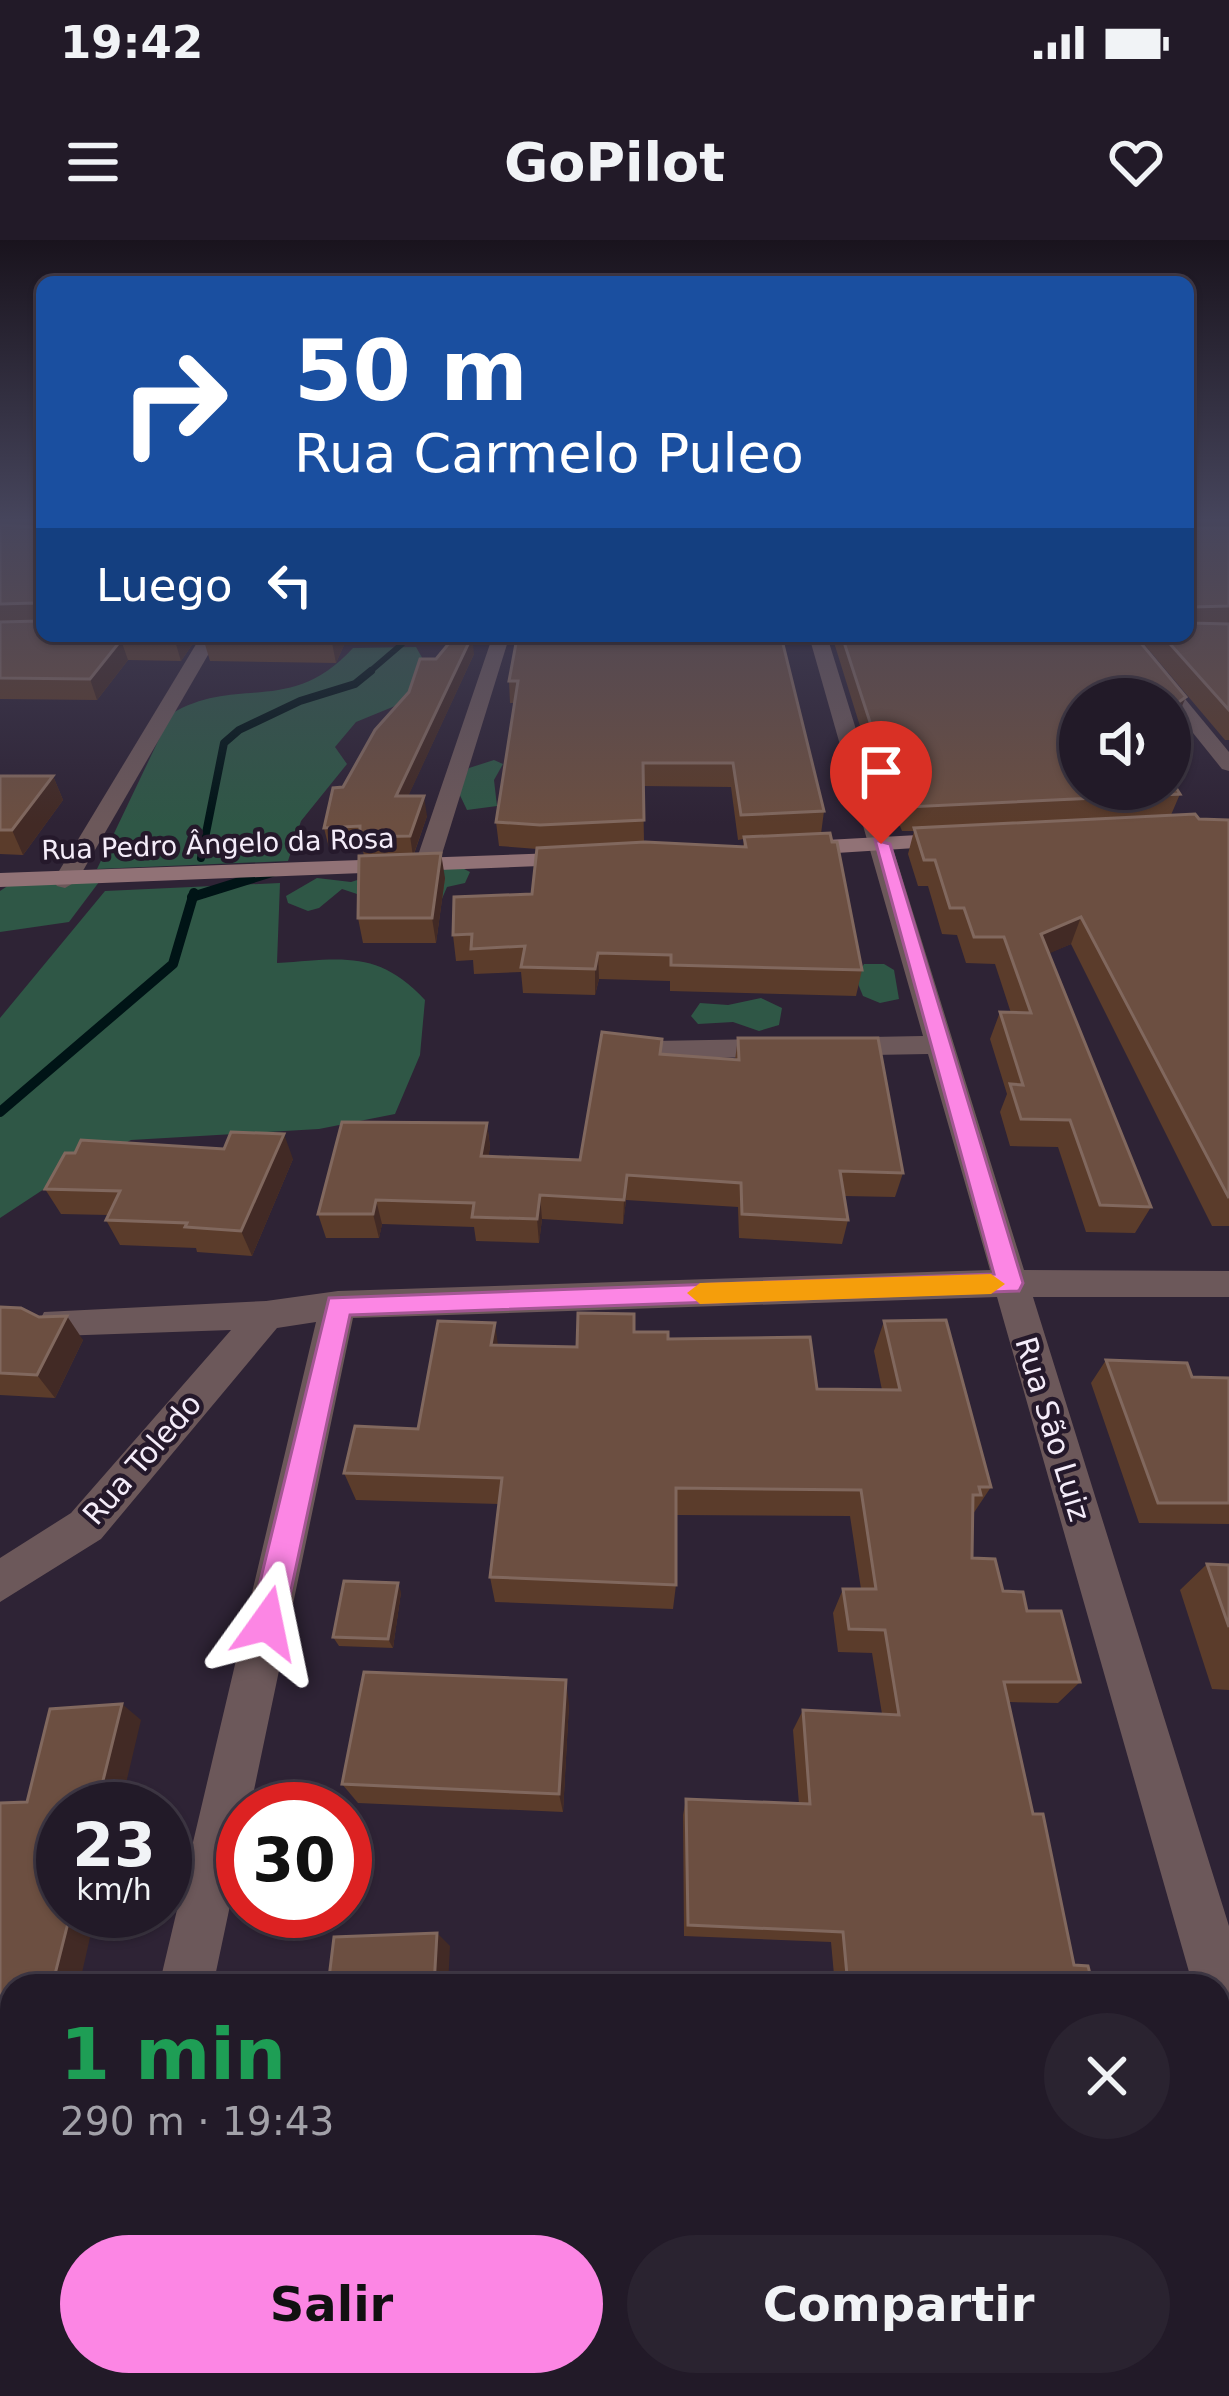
<!DOCTYPE html>
<html lang="es">
<meta charset="utf-8">
<style>
body{margin:0;font-family:"DejaVu Sans",sans-serif;background:#2a2330;color:#f1f3f6;height:100vh;display:flex;flex-direction:column;font-size:45px;white-space:nowrap}
*{box-sizing:border-box;margin:0}
p{font-size:39px;color:#a2a1a8}
.icon{flex:none;width:66px;height:66px;fill:none;stroke:currentColor;stroke-width:2;stroke-linecap:round;stroke-linejoin:round}
.map{position:relative;flex:1;overflow:hidden}
.drawer{position:absolute;left:0px;top:1734px;width:1230px;height:423px;display:flex;flex-direction:column;background:#221a28;border-radius:36px 36px 0 0;box-shadow:0 3px 9px #0004,0 0 0 3px #3f3845}
.drawer>*{flex:none}
.hud{position:absolute;left:36px;top:36px;width:1158px;height:366px;border-radius:18px;box-shadow:0 3px 9px #0004,0 0 0 3px #3f3845;background:#1a4fa0;color:#fff;overflow:hidden}
.buttons{position:absolute;left:1059px;top:438px;display:grid;gap:24px}
.buttons a{display:grid;place-items:center;width:132px;height:132px;border-radius:50%;background:#221a28;box-shadow:0 3px 9px #0004,0 0 0 3px #3f3845;font-size:60px}
.speed{position:absolute;left:36px;top:1542px;display:flex;gap:24px;font-size:60px;font-weight:700;text-align:center}
.speed>*{display:grid;place-content:center;width:156px;height:156px;border-radius:50%;background:#221a28;box-shadow:0 3px 9px #0004,0 0 0 3px #3f3845;line-height:1}
.speed small{font-size:30px;font-weight:400}
.speed .limit{border:18px solid #d22;background:#fff;color:#111}
.pin{position:absolute;display:grid;place-items:center;width:102px;height:102px;color:#fff;margin:-123px -51px;border-radius:50% 50% 50% 0;rotate:-45deg;box-shadow:0 0 12px #0007}
.pin .icon{rotate:45deg}
.me{position:absolute;width:132px;margin:-66px;rotate:12deg;stroke-linejoin:round;filter:drop-shadow(0 0 9px #0008)}
.turn{display:flex;align-items:center;gap:42px;height:252px;padding:0 60px;font-size:54px}
.turn .icon{width:156px;height:156px;stroke-width:2.5}
.turn b{display:block;font-size:84px;line-height:102px}
.then{display:flex;align-items:center;height:114px;padding:0 60px;background:#0003;gap:24px;font-size:45px}
.round{display:grid;place-items:center;flex:none;width:126px;height:126px;border-radius:63px;background:#2a2330}
.summary{display:flex;align-items:center;justify-content:space-between;height:204px;padding:0 60px}
h1{font-size:72px;font-weight:700;line-height:90px;color:#1e9e55}
.cta{display:flex;gap:24px;margin-top:auto;padding:24px 60px}
.cta a{flex:1;height:138px;border-radius:72px;background:#fc86e4;color:#111;font-size:48px;font-weight:700;line-height:138px;text-align:center}
.cta a+a{background:#2a2330;color:#f1f3f6}
.status{display:flex;justify-content:space-between;align-items:center;height:84px;padding:0 60px;background:#221a28;direction:ltr}
.status svg{height:33px;fill:currentColor}
header{display:flex;justify-content:space-between;align-items:center;height:156px;padding:0 60px;background:#221a28;font-size:54px;font-weight:700}
.map>svg:first-child{display:block}
.green{fill:#2f5746}
.lines{fill:none;stroke-linecap:round;stroke-linejoin:round}
.stream-far2{stroke:#001416;stroke-width:6}
.stream-far1{stroke:#001416;stroke-width:8}
.stream{stroke:#001416;stroke-width:10}
.street{fill:#6c585a;fill-rule:evenodd}
.secondary{fill:#917276;fill-rule:evenodd}
.wall{fill:#5b3c2b;fill-rule:evenodd}
.shaded-wall{fill:#422a25}
.building{fill:#6c4f41;stroke:#81685e;stroke-width:3}
.route{fill:#fc86e4;stroke:#a45794;stroke-width:3}
.slow{fill:#f59e0b}
.labels{text-anchor:middle;dominant-baseline:central;stroke-width:9;stroke-linejoin:round;paint-order:stroke}
.far-street-label{font-size:27px;fill:#f4ecf9;stroke:#25192b}
.street-label{font-size:30px;fill:#f4ecf9;stroke:#25192b}
</style>
<div class="status"><b>19:42</b><svg viewBox="0 0 49 12"><path d="M0 12V9h3v3zM5 12V6h3v6zM10 12V3h3v9zM15 12V0h3v12zM26 1h20v11H26zM47 4h2v5h-2z"/></svg></div>
<header><svg class="icon" aria-label="menu" viewBox="0 0 24 24"><path d="M4 6h16M4 12h16M4 18h16"/></svg>GoPilot<svg class="icon" aria-label="heart" viewBox="0 0 24 24"><path d="M12 20l-8-8c-3-5 5-10 8-4 3-6 11-1 8 4z"/></svg></header>
<div class="map">
<svg width="1229" height="2156" viewBox="0 0 1229 2156">
<rect width="100%" height="100%" fill="#2e2335"/>
<!-- green -->
<g class="green">
<path d="M 416,407 L 428,428 L 417,457 L 356,482 L 335,507 L 347,524 L 301,581 L 288,621 L 97,629 L 171,474 C 238,434 290,477 353,408 Z"/>
<polygon points="494,520 503,524 494,540 497,566 467,570 457,549 469,528"/>
<polygon points="437,615 470,632 465,643 447,647 441,661 366,657 342,649 319,668 308,671 288,663 286,656 317,638 351,642"/>
<polygon points="99,642 69,682 0,692 0,651 9,645"/>
<path d="M 280,643 L 277,723 C 341,719 378,709 425,760 L 420,815 L 395,874 L 319,889 L 131,900 L 73,930 L 0,978 L 0,778 L 105,651 Z"/>
<polygon points="864,724 884,724 894,730 899,759 880,763 863,756 856,739"/>
<polygon points="761,758 782,768 779,785 759,791 733,782 698,784 691,776 700,763 728,765"/>
</g>
<g class="lines">
<!-- stream-far2 -->
<polyline class="stream-far2" points="367,434 402,404"/>
<!-- stream-far1 -->
<polyline class="stream-far1" points="201,618 224,503 239,490 300,461 355,444 371,431"/>
<!-- stream -->
<g class="stream">
<polyline points="192,657 275,631"/>
<polyline points="0,872 173,724 194,653"/>
</g>
<!-- street -->
<g class="street">
<polygon points="201,396 219,396 77,641 65,648 57,646 53,641"/>
<polygon points="436,396 611,396 602,401 508,401 438,627 426,634 414,627 491,401 445,401"/>
<polygon points="809,396 827,396 1024,1030 1229,1031 1229,1057 1033,1057 1229,1686 1229,1803 1218,1798 1218,1746 1193,1746 997,1057 353,1078 250,1569 243,1569 243,1604 213,1746 159,1746 316,1082 277,1088 101,1299 0,1362 0,1318 71,1273 231,1090 57,1096 44,1092 39,1082 44,1072 266,1061 338,1051 990,1030 928,814 653,819 639,810 653,801 923,796"/>
<polygon points="1115,396 1133,396 1229,512 1229,531 1222,529"/>
<polygon points="64,2145 130,2145 127,2156 61,2156"/>
</g>
<!-- secondary -->
<g class="secondary">
<polygon points="955,593 966,600 963,605 789,616 777,609 789,602"/>
<polygon points="584,612 596,619 592,624 0,647 0,633"/>
</g>
</g>
<!-- wall -->
<g class="wall">
<polygon points="0,282 42,282 42,396 198,396 181,421 128,420 97,460 0,459"/>
<polygon points="1188,282 1229,282 1229,500 1225,500 1137,396 1188,396"/>
<polygon points="348,396 336,423 210,421 204,401"/>
<polygon points="832,396 1135,396 1176,480 1080,459 1180,554 1171,575 1199,579 1229,580 1229,986 1212,986 1071,704 1049,713 1151,967 1135,993 1086,992 1058,907 1010,906 1000,872 1007,854 990,799 1000,772 1011,773 995,724 966,723 957,695 942,694 928,646 918,646 908,614 914,591 902,591 900,586 891,586"/>
<path d="M 525,398 L 824,571 L 821,594 L 862,730 L 856,756 L 670,751 L 670,741 L 599,739 L 595,755 L 523,753 L 521,732 L 474,734 L 473,720 L 456,721 L 453,695 L 532,654 L 537,609 L 499,606 L 496,582 L 515,463 L 510,463 L 509,441 ZM 643,546 L 731,547 L 738,600 L 744,599 L 743,607 L 644,602 Z"/>
<polygon points="474,414 408,556 427,576 414,614 445,638 436,703 363,703 358,678 364,616 362,606 329,608 324,588 343,547 436,419"/>
<polygon points="0,536 53,536 63,560 23,615 0,614"/>
<polygon points="738,798 903,933 895,957 844,956 848,980 842,1004 739,998 738,967 626,960 623,984 542,979 539,1003 476,1001 474,987 382,984 379,998 326,998 318,974 487,883 490,907 488,917 580,920 662,799 661,814 735,820"/>
<polygon points="293,919 252,1016 197,1012 196,1008 120,1005 106,980 108,975 61,974 45,949"/>
<polygon points="0,1067 39,1077 83,1100 55,1158 0,1155"/>
<polygon points="884,1081 991,1247 973,1274 972,1318 1003,1351 1027,1371 1080,1442 1058,1463 1009,1462 1033,1574 1074,1725 1093,1746 835,1746 831,1702 684,1696 683,1575 686,1559 799,1564 793,1490 803,1470 882,1474 872,1413 838,1412 833,1373 843,1349 861,1349 850,1276 676,1275 676,1345 673,1369 495,1362 490,1337 499,1264 356,1260 344,1233 418,1189 498,1105 577,1107 634,1092 668,1099 817,1149 882,1150 874,1111"/>
<polygon points="1106,1120 1192,1137 1229,1138 1229,1284 1139,1283 1091,1143"/>
<polygon points="1207,1324 1229,1325 1229,1450 1212,1449 1180,1350"/>
<polygon points="401,1352 393,1408 339,1406 333,1397"/>
<polygon points="569,1464 563,1572 358,1563 342,1544"/>
<polygon points="956,2145 1163,2145 1166,2156 957,2156"/>
</g>
<!-- shaded-wall -->
<g class="shaded-wall">
<polygon points="178,396 198,396 181,421 175,401"/>
<polygon points="335,396 348,396 336,423 332,403"/>
<polygon points="472,396 474,414 399,576 396,556"/>
<polygon points="121,400 128,420 97,460 90,439"/>
<polygon points="1186,457 1176,480 1170,484 1170,468"/>
<polygon points="53,536 63,560 23,615 12,590"/>
<polygon points="424,556 427,576 413,616 410,596"/>
<polygon points="441,613 445,638 436,703 432,678"/>
<polygon points="1081,677 1071,704 1032,721 1041,694"/>
<polygon points="598,713 599,739 595,755 595,729"/>
<polygon points="487,883 490,907 485,941 481,916"/>
<polygon points="284,894 293,919 252,1016 241,991"/>
<polygon points="627,935 626,960 623,984 624,960"/>
<polygon points="540,955 542,979 539,1003 537,979"/>
<polygon points="376,960 382,984 379,998 373,974"/>
<polygon points="67,1076 83,1100 55,1158 37,1135"/>
<polygon points="495,1083 499,1113 491,1105"/>
<polygon points="398,1343 401,1352 393,1408 388,1399"/>
<polygon points="566,1440 569,1464 563,1572 559,1554"/>
<polygon points="122,1464 141,1480 120,1569 96,1569"/>
<polygon points="71,1671 96,1671 79,1746 52,1746"/>
<polygon points="437,1693 450,1706 448,1746 434,1746"/>
<polygon points="0,1775 12,1777 0,1819"/>
</g>
<!-- building -->
<g class="building">
<polygon points="37,282 42,282 42,374 35,363 0,364 0,285 36,287"/>
<polygon points="1188,282 1191,282 1195,288 1229,288 1229,366 1193,367 1188,371"/>
<polygon points="42,379 42,396 178,396 175,401 121,400 90,439 0,438 0,382 40,381"/>
<polygon points="1188,381 1190,383 1229,384 1229,470 1163,396 1188,396"/>
<polygon points="207,396 335,396 332,403 204,401"/>
<polygon points="455,396 472,396 396,556 424,556 410,596 360,597 360,586 324,588 333,548 343,547 375,490 409,452 420,419 436,419"/>
<polygon points="526,396 781,396 824,571 741,575 733,523 643,523 644,580 540,585 496,582 518,441 509,441 517,398 525,398"/>
<polygon points="842,396 1135,396 1186,457 1170,468 1170,459 1080,459 1080,549 1170,549 1170,538 1180,554 907,567 906,562 896,562"/>
<polygon points="0,536 53,536 12,590 0,590"/>
<polygon points="1195,574 1199,579 1229,580 1229,958 1081,677 1041,694 1151,967 1100,965 1070,880 1021,879 1010,844 1023,845 1000,772 1031,773 1004,697 974,697 964,668 950,668 935,620 924,620 914,588"/>
<polygon points="830,593 832,602 837,602 862,730 671,725 671,715 598,713 595,729 521,727 525,706 471,709 472,694 453,695 454,657 532,654 537,608 645,602 746,607 744,597"/>
<polygon points="441,613 432,678 358,678 359,616"/>
<polygon points="602,792 662,799 660,814 739,820 738,798 878,798 903,933 840,931 848,980 742,974 741,943 627,935 624,960 540,955 537,979 472,977 474,963 376,960 373,974 318,974 342,882 487,883 481,916 580,920"/>
<polygon points="231,892 284,894 241,991 185,987 187,983 106,980 120,951 45,949 65,913 75,913 81,900 224,909"/>
<polygon points="0,1067 21,1068 39,1077 67,1076 37,1135 0,1133"/>
<polygon points="578,1073 634,1074 634,1092 668,1092 668,1099 810,1097 817,1149 900,1150 884,1081 946,1080 991,1247 979,1247 981,1255 973,1255 972,1318 995,1319 1003,1351 1023,1352 1027,1371 1061,1371 1080,1442 1004,1442 1033,1574 1043,1574 1074,1725 1088,1726 1093,1746 848,1746 843,1692 688,1685 686,1559 810,1564 803,1470 899,1475 885,1390 849,1389 843,1349 876,1349 861,1250 676,1248 676,1345 490,1337 502,1238 344,1233 355,1186 418,1189 438,1081 495,1083 491,1105 577,1107"/>
<polygon points="1106,1120 1187,1123 1192,1137 1229,1138 1229,1263 1158,1263"/>
<polygon points="1207,1324 1229,1325 1229,1387"/>
<polygon points="344,1341 398,1343 388,1399 333,1397"/>
<polygon points="364,1432 566,1440 559,1554 342,1544"/>
<polygon points="122,1464 96,1569 63,1569 63,1671 71,1671 52,1746 12,1746 12,1771 0,1772 0,1563 27,1562 50,1469"/>
<polygon points="437,1693 434,1746 328,1746 334,1697"/>
<polygon points="188,2145 694,2145 694,2156 187,2156"/>
<polygon points="978,2145 1163,2145 1166,2156 979,2156"/>
</g>
<!-- sky -->
<linearGradient id="sky" x2="0" y2="1"><stop stop-color="#19131d"/><stop offset="0.48" stop-color="#46455c"/><stop offset="1" stop-color="#46455c" stop-opacity="0"/></linearGradient>
<rect width="1229" height="584" fill="url(#sky)"/>
<!-- route -->
<polygon class="route" points="875,600 890,604 1023,1043 1019,1051 350,1075 284,1383 279,1395 267,1399 255,1395 250,1383 329,1058 994,1034"/>
<!-- slow -->
<polygon class="slow" points="991,1034 1005,1044 991,1054 700,1064 687,1053 700,1043"/>
<g class="labels">
<!-- far-street labels -->
<g class="far-street-label">
<text transform="translate(218 604) rotate(-2)">Rua Pedro Ângelo da Rosa</text>
</g>
<!-- street labels -->
<g class="street-label">
<text transform="translate(1053 1189) rotate(73)">Rua São Luiz</text>
<text transform="translate(142 1219) rotate(-49)">Rua Toledo</text>
</g>
</g>
</svg>
<div class="buttons">
<a><svg class="icon" aria-label="sound" viewBox="0 0 24 24"><path d="M4 9h4l5-4v14l-5-4H4zM17 9q2 3 0 6"/></svg></a>
</div>
<div class="speed"><div>23<small>km/h</small></div><div class="limit">30</div></div>
<div class="pin" style="left:881px;top:604px;background:#d93025"><svg class="icon" aria-label="arrive" viewBox="0 0 24 24"><path d="M6 21V4h12l-3 4 3 4H6"/></svg></div>
<svg class="me" style="left:267px;top:1383px" viewBox="-20 -20 40 40"><path d="M0-17L14 15 0 8-14 15z" fill="#fc86e4" stroke="#fff" stroke-width="4"/></svg>
<div class="hud">
<div class="turn"><svg class="icon" aria-label="right" viewBox="0 0 24 24"><path d="M7 20v-9h11M14 6l5 5-5 5"/></svg><div><b>50 m</b>Rua Carmelo Puleo</div></div>
<div class="then">Luego<svg class="icon" aria-label="left" viewBox="0 0 24 24"><path d="M17 20v-9H6M10 6l-5 5 5 5"/></svg></div>
</div>
<section class="drawer">
<div class="summary"><div><h1>1 min</h1><p>290 m · 19:43</p></div><a class="round"><svg class="icon" aria-label="close" viewBox="0 0 24 24"><path d="M6 6l12 12M18 6L6 18"/></svg></a></div>
<div class="cta"><a>Salir</a><a>Compartir</a></div>
</section>
</div>
